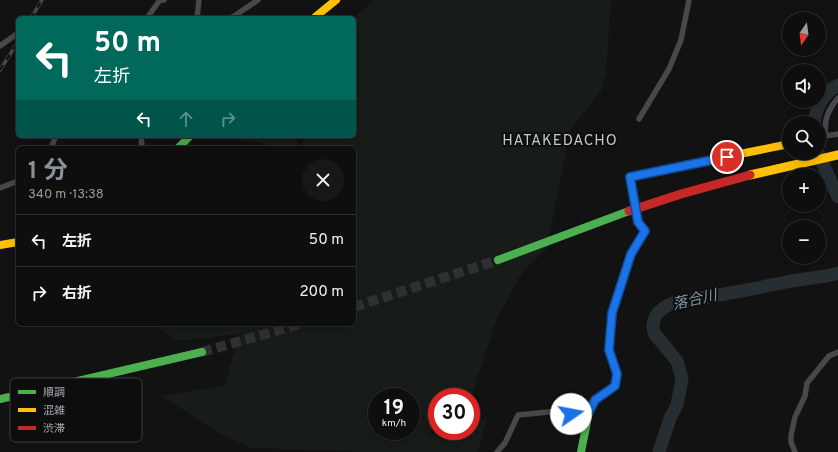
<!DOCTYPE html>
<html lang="ja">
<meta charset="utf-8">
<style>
body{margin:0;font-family:Overpass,"Noto Sans JP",sans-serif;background:#171717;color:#f1f3f6;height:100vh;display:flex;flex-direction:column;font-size:15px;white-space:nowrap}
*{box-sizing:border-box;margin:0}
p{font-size:13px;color:#9b9c9e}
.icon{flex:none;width:22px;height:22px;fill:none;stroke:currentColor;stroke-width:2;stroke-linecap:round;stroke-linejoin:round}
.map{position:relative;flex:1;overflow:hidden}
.details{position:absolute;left:16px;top:146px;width:340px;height:180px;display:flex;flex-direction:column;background:#0e0e0e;border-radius:6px;box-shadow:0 2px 10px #0003,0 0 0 1px #2e2e2e}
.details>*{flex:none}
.banner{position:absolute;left:16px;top:16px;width:340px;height:122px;border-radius:6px;box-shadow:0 2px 10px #0003,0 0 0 1px #2e2e2e;background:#00695c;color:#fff;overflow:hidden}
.needle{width:26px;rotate:194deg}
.tools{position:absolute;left:782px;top:12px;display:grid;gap:8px}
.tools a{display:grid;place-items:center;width:44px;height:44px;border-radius:50%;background:#0e0e0e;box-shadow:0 2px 10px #0003,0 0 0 1px #2e2e2e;font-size:20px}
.speed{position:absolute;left:368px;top:388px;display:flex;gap:8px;font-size:20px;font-weight:700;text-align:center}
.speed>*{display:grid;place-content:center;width:52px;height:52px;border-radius:50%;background:#0e0e0e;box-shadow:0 2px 10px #0003,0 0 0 1px #2e2e2e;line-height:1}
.speed small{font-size:10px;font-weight:400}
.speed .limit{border:6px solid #d22;background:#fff;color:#111}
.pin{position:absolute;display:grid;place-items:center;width:34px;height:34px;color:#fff;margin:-17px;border:2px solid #fff;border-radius:50%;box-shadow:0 1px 4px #0007}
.me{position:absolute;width:44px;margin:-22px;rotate:78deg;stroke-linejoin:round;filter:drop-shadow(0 0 3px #0008)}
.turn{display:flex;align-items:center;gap:14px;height:84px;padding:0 12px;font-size:18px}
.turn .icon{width:52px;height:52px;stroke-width:2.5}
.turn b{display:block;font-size:28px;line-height:34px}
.lanes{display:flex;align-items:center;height:38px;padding:0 12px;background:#0003;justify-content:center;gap:20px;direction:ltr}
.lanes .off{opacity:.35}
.round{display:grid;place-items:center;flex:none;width:42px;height:42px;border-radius:21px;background:#171717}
.summary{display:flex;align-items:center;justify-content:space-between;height:68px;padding:0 12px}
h1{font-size:24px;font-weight:700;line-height:30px;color:#8c9099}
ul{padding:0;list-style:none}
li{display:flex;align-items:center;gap:12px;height:52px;padding:0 12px;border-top:1px solid #2e2e2e}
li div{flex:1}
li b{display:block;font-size:15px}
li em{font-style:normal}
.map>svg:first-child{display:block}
.green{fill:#171c18;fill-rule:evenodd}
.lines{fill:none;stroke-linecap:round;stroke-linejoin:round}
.river{stroke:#272e32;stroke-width:13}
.highway-tunnel{stroke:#2f3033;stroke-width:10;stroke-dasharray:10 5;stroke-linecap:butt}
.street{stroke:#47484b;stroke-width:5.5}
.fast{stroke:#4caf50;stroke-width:8}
.slow{stroke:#ffc107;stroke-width:8}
.rail-casing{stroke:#48484a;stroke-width:3.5}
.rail{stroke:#0d0d0e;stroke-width:2;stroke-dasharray:6;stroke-linecap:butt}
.slow-bridge{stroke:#ffc107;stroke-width:9}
.jam-bridge{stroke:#c62828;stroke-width:9}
.route-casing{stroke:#114b97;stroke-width:10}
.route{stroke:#1a73e8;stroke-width:7}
.labels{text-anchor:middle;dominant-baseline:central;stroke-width:4;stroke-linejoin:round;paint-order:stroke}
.neighbourhood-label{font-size:15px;letter-spacing:1px;fill:#c5c9cf;stroke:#0d0d0e}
.water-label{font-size:15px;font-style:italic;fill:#7e9aab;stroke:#0d0d0e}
.key{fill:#0d0d0e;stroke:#3b3c3f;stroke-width:1}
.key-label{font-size:11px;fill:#a5aab2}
</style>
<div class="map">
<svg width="838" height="452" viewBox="0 0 838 452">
<rect width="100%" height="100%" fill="#121213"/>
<!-- green -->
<g class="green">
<path d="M 375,0 L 611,0 L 606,74 L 601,91 L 570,130 L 547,248 L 523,271 L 497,319 L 471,397 L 437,397 L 437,416 L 434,417 L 430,435 L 444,431 L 471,431 L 471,423 L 487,418 L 478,452 L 366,452 L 251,448 L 219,433 L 162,396 L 225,385 L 239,334 L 178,341 L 153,324 L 354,324 L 354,148 L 299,148 L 305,136 L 354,136 L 354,22 L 357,15 ZM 377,397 L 411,397 L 411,431 L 377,431 Z"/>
<polygon points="238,136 292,136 299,142 296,148 286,146 269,148 261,142 242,141"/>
</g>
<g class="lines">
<!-- river -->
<g class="river">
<path d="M 814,123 C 816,108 824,92 838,85"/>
<polyline points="818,153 838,197"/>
<path d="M 659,452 L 670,418 L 677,405 L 682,379 L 677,361 L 654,333 C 650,317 659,309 673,303 L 747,290 L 791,281 L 826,276 L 838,273"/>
</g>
<!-- highway-tunnel -->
<g class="highway-tunnel">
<polyline points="354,307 498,260"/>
<polyline points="202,352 300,324"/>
</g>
<!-- street -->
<g class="street">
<polyline points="147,18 160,0 164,0"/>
<polyline points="197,18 199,0"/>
<polyline points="231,18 258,0"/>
<polyline points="0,46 18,33"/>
<polyline points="639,119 669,69 681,40 689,0"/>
<polyline points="141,136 142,148"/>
<path d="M 826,136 C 823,121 828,109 838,98"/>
<polyline points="819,137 838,134"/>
<polyline points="51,148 56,136"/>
<polyline points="0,188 18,181"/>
<polyline points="497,452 505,443 518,415 559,411 571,414 590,410"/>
<polyline points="795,452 791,442 791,435 795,417 805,396 807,383 829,356 838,352"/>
</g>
<!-- fast -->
<g class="fast">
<polyline points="178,148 190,136"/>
<polyline points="498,260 629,211"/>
<polyline points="0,399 202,352"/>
<polyline points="581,452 589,412 595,400 615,386 617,374 609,349 612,313 631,254 645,231 638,222 630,177 681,166"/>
</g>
<!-- slow -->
<g class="slow">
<polyline points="314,18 336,0"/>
<polyline points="681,166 789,144"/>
<polyline points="0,245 18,242"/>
</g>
<!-- rail casing -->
<g class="rail-casing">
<g id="rail">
<polyline points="31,18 42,0"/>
<polyline points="0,70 18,42"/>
</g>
</g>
<!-- rail -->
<use href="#rail" class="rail"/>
<!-- slow-bridge -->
<polyline class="slow-bridge" points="750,175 838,155"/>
<!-- jam-bridge -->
<polyline class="jam-bridge" points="629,211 681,194 750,175"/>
</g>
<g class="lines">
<!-- route casing -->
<g class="route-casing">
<polyline id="route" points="571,414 590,410 595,400 615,386 617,374 609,350 612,313 631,254 645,231 638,222 630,177 727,157"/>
</g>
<!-- route -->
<use href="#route" class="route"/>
</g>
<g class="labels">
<!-- neighbourhood labels -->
<g class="neighbourhood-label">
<text x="560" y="141">HATAKEDACHO</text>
</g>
<!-- water labels -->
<g class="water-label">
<text transform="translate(695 301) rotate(-13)">落合川</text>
</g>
</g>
<!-- legend -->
<rect x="10" y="378" width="132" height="64" rx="6" class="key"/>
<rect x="18" y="390" width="18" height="4" fill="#4caf50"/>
<rect x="18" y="408" width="18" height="4" fill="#ffc107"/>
<rect x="18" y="426" width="18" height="4" fill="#c62828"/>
<g class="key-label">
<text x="43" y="396">順調</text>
<text x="43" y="414">混雑</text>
<text x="43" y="432">渋滞</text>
</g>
</svg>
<div class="tools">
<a><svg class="needle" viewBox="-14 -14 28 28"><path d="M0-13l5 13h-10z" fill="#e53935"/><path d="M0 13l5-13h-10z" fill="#9b9c9e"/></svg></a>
<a><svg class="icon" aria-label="sound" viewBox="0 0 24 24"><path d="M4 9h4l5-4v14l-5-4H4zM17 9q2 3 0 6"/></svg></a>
<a><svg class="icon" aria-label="search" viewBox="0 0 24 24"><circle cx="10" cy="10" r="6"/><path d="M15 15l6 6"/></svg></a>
<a>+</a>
<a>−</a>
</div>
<div class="speed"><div>19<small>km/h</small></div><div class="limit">30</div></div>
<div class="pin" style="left:727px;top:157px;background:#d93025"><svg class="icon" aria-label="arrive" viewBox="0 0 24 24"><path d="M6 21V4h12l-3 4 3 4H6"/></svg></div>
<svg class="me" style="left:571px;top:414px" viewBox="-20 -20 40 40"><circle r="19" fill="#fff"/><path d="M0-13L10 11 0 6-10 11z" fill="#1a73e8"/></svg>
<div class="banner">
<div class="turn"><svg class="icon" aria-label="left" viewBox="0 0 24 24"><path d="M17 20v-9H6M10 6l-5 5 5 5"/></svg><div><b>50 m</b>左折</div></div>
<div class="lanes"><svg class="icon" aria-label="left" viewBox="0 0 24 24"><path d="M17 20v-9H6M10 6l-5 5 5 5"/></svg><svg class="icon off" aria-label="ahead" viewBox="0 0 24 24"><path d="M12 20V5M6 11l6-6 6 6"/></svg><svg class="icon off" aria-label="right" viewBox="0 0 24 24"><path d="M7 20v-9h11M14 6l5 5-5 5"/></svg></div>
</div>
<section class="details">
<div class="summary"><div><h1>1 分</h1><p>340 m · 13:38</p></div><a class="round"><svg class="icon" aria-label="close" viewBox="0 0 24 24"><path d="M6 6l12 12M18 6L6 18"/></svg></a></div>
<ul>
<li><svg class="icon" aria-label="left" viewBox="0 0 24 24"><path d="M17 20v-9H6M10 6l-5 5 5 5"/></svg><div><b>左折</b></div><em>50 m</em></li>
<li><svg class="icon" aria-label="right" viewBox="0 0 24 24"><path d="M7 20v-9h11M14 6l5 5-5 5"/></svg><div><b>右折</b></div><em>200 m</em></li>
</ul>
</section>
</div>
